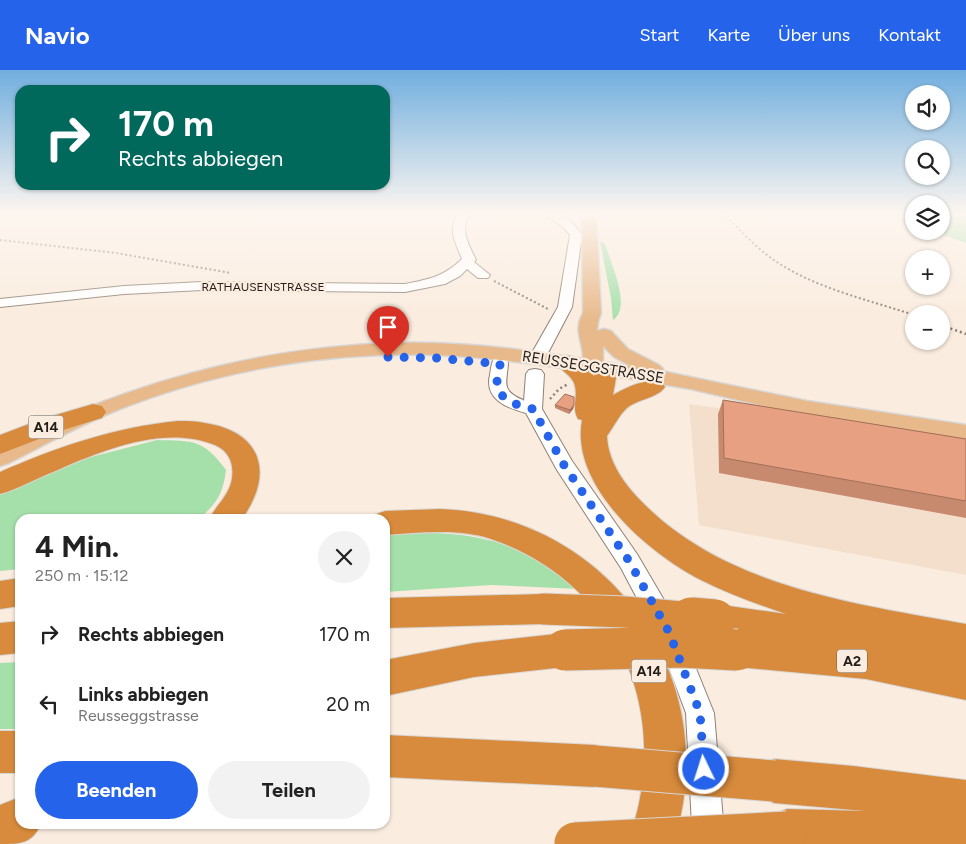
<!DOCTYPE html>
<html lang="de">
<meta charset="utf-8">
<style>
body{margin:0;font-family:Figtree,sans-serif;background:#f2f2f2;color:#222;height:100vh;display:flex;flex-direction:column;font-size:19px;white-space:nowrap}
*{box-sizing:border-box;margin:0}
p{font-size:16px;color:#767676}
.icon{flex:none;width:28px;height:28px;fill:none;stroke:currentColor;stroke-width:2;stroke-linecap:round;stroke-linejoin:round}
.map{position:relative;flex:1;overflow:hidden}
.side{position:absolute;left:15px;top:444px;width:375px;height:315px;display:flex;flex-direction:column;background:#fff;border-radius:15px;box-shadow:0 1px 4px #0004}
.side>*{flex:none}
.hud{position:absolute;left:15px;top:15px;width:375px;height:105px;border-radius:15px;box-shadow:0 1px 4px #0004;background:#00695c;color:#fff;overflow:hidden}
.buttons{position:absolute;left:905px;top:15px;display:grid;gap:10px}
.buttons a{display:grid;place-items:center;width:45px;height:45px;border-radius:50%;background:#fff;box-shadow:0 1px 4px #0004;font-size:25px}
.pin{position:absolute;display:grid;place-items:center;width:42px;height:42px;color:#fff;margin:-51px -21px;border-radius:50% 50% 50% 0;rotate:-45deg;box-shadow:0 0 5px #0007}
.pin .icon{rotate:45deg}
.me{position:absolute;width:55px;margin:-28px;rotate:356deg;stroke-linejoin:round;filter:drop-shadow(0 0 4px #0008)}
.turn{display:flex;align-items:center;gap:18px;height:105px;padding:0 20px;font-size:22px}
.turn .icon{width:65px;height:65px;stroke-width:2.5}
.turn b{display:block;font-size:35px;line-height:42px}
.round{display:grid;place-items:center;flex:none;width:52px;height:52px;border-radius:26px;background:#f2f2f2}
.headline{display:flex;align-items:center;justify-content:space-between;height:85px;padding:0 20px}
h1{font-size:30px;font-weight:700;line-height:38px}
.action{display:flex;gap:10px;margin-top:auto;padding:10px 20px}
.action a{flex:1;height:58px;border-radius:30px;background:#2563eb;color:#fff;font-size:20px;font-weight:700;line-height:58px;text-align:center}
.action a+a{background:#f2f2f2;color:#222}
ul{padding:0;list-style:none}
li{display:flex;align-items:center;gap:15px;height:70px;padding:0 20px}
li div{flex:1}
li b{display:block;font-size:19px}
li em{font-style:normal}
header{display:flex;align-items:center;gap:30px;box-sizing:border-box;height:70px;padding:0 25px;background:#2563eb;color:#fff}
header strong{font-size:24px}
nav{display:flex;gap:28px;margin-inline-start:auto;font-size:18px}
.map>svg:first-child{display:block}
.built{fill:#f3dfcc}
.green{fill:#a5e0aa}
.lines{fill:none;stroke-linecap:round;stroke-linejoin:round}
.minor-casing{stroke:#8e8175;stroke-width:2}
.major-casing{stroke:#d7d6d6;stroke-width:3}
.highway-casing{stroke:#d7d6d6;stroke-width:2}
.path-far1{stroke:#8a8077;stroke-width:2;stroke-dasharray:2 2.5;stroke-linecap:butt}
.path{stroke:#8a8077;stroke-width:2.5;stroke-dasharray:2 3;stroke-linecap:butt}
.minor{fill:#fff;fill-rule:evenodd}
.major{fill:#e8b98a;fill-rule:evenodd}
.highway{fill:#d88b3c;fill-rule:evenodd}
.highway-bridge-far1-casing{stroke:#d7d6d6;stroke-width:33;stroke-linecap:butt}
.highway-bridge-casing{stroke:#d7d6d6;stroke-width:43;stroke-linecap:butt}
.highway-bridge-far1{stroke:#d88b3c;stroke-width:31}
.highway-bridge{stroke:#d88b3c;stroke-width:41}
.wall{fill:#c78a6f}
.shaded-wall{fill:#a2705a}
.building{fill:#e7a081;stroke:#a2705a}
.route{stroke:#2563eb;stroke-width:9;stroke-dasharray:0 16.2}
.labels{text-anchor:middle;dominant-baseline:central;stroke-width:4.5;stroke-linejoin:round;paint-order:stroke}
.far-street-label{font-size:12px;fill:#231e19;stroke:#faecde}
.shield{fill:#faecde;stroke:#645c54;stroke-width:1}
.shield-label{font-size:14px;font-weight:bold;fill:#231e19}
.street-label{font-size:15px;fill:#231e19;stroke:#faecde}
</style>
<header>
<strong>Navio</strong>
<nav><a>Start</a><a>Karte</a><a>Über uns</a><a>Kontakt</a></nav>
</header>
<div class="map">
<svg width="966" height="774" viewBox="0 0 966 774">
<rect width="100%" height="100%" fill="#faecde"/>
<!-- built -->
<polygon class="built" points="689,334 966,374 966,505 699,455"/>
<!-- green -->
<g class="green">
<polygon points="941,144 966,144 966,173 933,161 941,161"/>
<path d="M 600,172 L 603,172 L 606,176 C 611,194 632,238 613,250 L 611,228 Z"/>
<path d="M 157,370 C 194,371 203,369 226,400 C 223,424 217,433 199,449 L 20,449 L 20,499 L 0,501 L 0,425 L 87,388 Z"/>
<path d="M 415,462 C 439,463 464,464 488,470 C 520,477 553,500 579,519 L 491,515 L 385,522 L 385,466 Z"/>
<polygon points="20,592 20,659 0,659 0,593"/>
</g>
<g class="lines">
<!-- minor casing -->
<g class="minor-casing">
<g id="minor">
<path d="M 458,144 L 470,144 C 459,159 469,175 476,190 L 474,192 L 490,205 L 488,208 L 478,208 L 467,199 L 460,206 L 445,214 L 405,222 L 202,220 L 124,224 L 0,237 L 0,229 L 124,216 L 202,212 L 405,214 C 430,209 443,207 462,189 C 456,174 447,159 458,144 Z"/>
<path d="M 545,144 C 563,144 572,150 582,165 L 572,237 L 549,281 L 547,284 L 535,284 L 533,281 L 558,237 L 570,165 L 565,159 Z"/>
<path d="M 500,288 L 506,289 L 508,293 C 507,313 500,320 523,330 L 524,331 L 526,304 L 529,300 L 535,299 L 541,300 L 544,304 L 542,339 L 572,391 L 637,484 L 678,554 L 714,643 L 725,774 L 693,774 L 686,643 L 657,566 L 621,498 L 557,400 L 526,343 C 507,338 484,329 490,305 C 491,299 491,294 494,289 Z"/>
</g>
</g>
<!-- major casing -->
<g class="major-casing">
<path id="major" d="M 582,144 L 596,144 L 601,243 L 598,252 L 597,261 L 604,259 L 611,261 L 628,279 L 659,295 L 663,299 L 661,301 L 807,331 L 966,355 L 966,371 L 807,346 L 691,319 L 614,306 L 615,308 L 612,313 C 599,316 596,312 588,302 C 545,295 501,289 457,286 C 341,279 221,298 115,341 C 78,356 44,375 9,393 L 0,396 L 0,377 C 125,314 255,277 395,273 C 458,271 521,279 583,289 C 583,268 573,263 583,243 ZM 603,276 L 614,287 L 631,296 L 603,292 Z"/>
</g>
<!-- highway casing -->
<g class="highway-casing">
<g id="highway">
<path d="M 566,285 L 574,287 L 594,306 L 596,303 L 604,301 L 612,303 L 616,308 L 613,325 C 627,317 645,308 662,312 L 665,317 C 657,329 635,329 625,340 C 618,347 613,358 607,366 C 608,391 623,412 639,429 C 723,517 852,533 966,554 L 966,630 L 866,609 L 737,597 L 724,592 L 719,580 L 724,568 L 726,567 L 702,561 L 697,550 L 702,539 L 715,534 L 786,544 C 757,534 729,524 701,510 C 648,483 570,416 582,350 L 578,349 C 571,338 579,325 574,313 C 570,304 560,300 555,292 L 558,287 Z"/>
<polygon points="93,334 102,336 106,342 102,348 60,361 0,384 0,365 42,349"/>
<path d="M 178,351 C 187,351 196,351 205,353 C 263,362 274,404 242,449 L 209,449 C 216,436 227,427 231,413 C 235,397 231,382 215,375 C 164,354 100,381 53,402 C 35,409 18,419 0,424 L 0,402 C 57,377 115,357 178,351 Z"/>
<path d="M 440,439 C 611,445 727,612 673,774 L 627,774 C 675,649 621,513 491,469 C 458,458 419,463 385,465 L 385,449 L 372,449 L 374,445 L 385,441 Z"/>
<polygon points="20,508 20,536 0,539 0,511"/>
<polygon points="543,524 555,528 560,539 555,550 543,554 385,558 385,528"/>
<polygon points="20,551 20,583 0,585 0,553"/>
<polygon points="565,563 578,568 583,580 578,592 565,597 474,607 385,626 385,590 474,573"/>
<rect x="0" y="661" width="20" height="42"/>
<polygon points="385,665 595,675 610,681 616,696 610,711 595,717 385,707"/>
<polygon points="774,689 853,696 966,710 966,774 769,774 764,762 771,746 787,739 865,741 774,733 759,726 752,711 759,696"/>
<path d="M 20,727 L 20,754 L 41,754 C 32,774 20,774 0,774 L 0,735 Z"/>
</g>
</g>
<!-- path-far1 -->
<g class="path-far1">
<path d="M 723,144 C 739,158 754,176 771,188 C 813,218 866,229 914,245"/>
<polyline points="0,170 116,183 231,203"/>
<polyline points="494,211 548,239"/>
</g>
<!-- path -->
<g class="path">
<polyline points="911,244 914,245"/>
<polyline points="941,255 966,264"/>
<polyline points="550,329 559,319 568,314"/>
</g>
<!-- minor -->
<use href="#minor" class="minor"/>
<!-- major -->
<use href="#major" class="major"/>
<!-- highway -->
<use href="#highway" class="highway"/>
<!-- highway-bridge-far1 casing -->
<g class="highway-bridge-far1-casing">
<polyline id="highway-bridge-far1" points="543,539 625,542 705,549"/>
</g>
<!-- highway-bridge casing -->
<g class="highway-bridge-casing">
<g id="highway-bridge">
<polyline points="691,548 715,550"/>
<polyline points="565,580 682,577 737,580"/>
<polyline points="595,696 774,711"/>
<polyline points="575,773 787,762"/>
</g>
</g>
<!-- highway-bridge-far1 -->
<use href="#highway-bridge-far1" class="highway-bridge-far1"/>
<!-- highway-bridge -->
<use href="#highway-bridge" class="highway-bridge"/>
</g>
<!-- wall -->
<g class="wall">
<polygon points="723,330 966,369 966,448 719,403 718,344"/>
<polygon points="555,335 574,335 573,339 569,344 555,338"/>
</g>
<!-- shaded-wall -->
<polygon class="shaded-wall" points="574,335 573,339 569,344 570,340"/>
<!-- building -->
<g class="building">
<polygon points="565,324 574,327 574,335 570,340 555,335"/>
<polygon points="723,330 966,369 966,431 724,388"/>
</g>
<!-- sky -->
<linearGradient id="sky" x2="0" y2="1"><stop stop-color="#70aede"/><stop offset="0.57" stop-color="#fdf6f0"/><stop offset="1" stop-color="#fdf6f0" stop-opacity="0"/></linearGradient>
<rect width="966" height="252" fill="url(#sky)"/>
<g class="lines">
<!-- route -->
<path class="route" d="M 388,287 L 436,288 L 500,294 C 500,300 497,307 497,313 C 498,331 520,336 533,339 L 564,395 L 629,491 L 669,562 L 700,643 L 704,699"/>
</g>
<g class="labels">
<!-- far-street labels -->
<g class="far-street-label">
<text x="263" y="217">RATHAUSENSTRASSE</text>
</g>
<!-- shield labels -->
<g class="shield">
<rect x="28.5" y="345.5" width="35" height="23" rx="4"/>
<rect x="837" y="579.5" width="30" height="23" rx="4"/>
<rect x="631.5" y="589.5" width="35" height="23" rx="4"/>
</g>
<g class="shield-label">
<text x="46" y="357">A14</text>
<text x="852" y="591">A2</text>
<text x="649" y="601">A14</text>
</g>
<!-- street labels -->
<g class="street-label">
<text transform="translate(593 297) rotate(9)">REUSSEGGSTRASSE</text>
</g>
</g>
</svg>
<div class="buttons">
<a><svg class="icon" aria-label="sound" viewBox="0 0 24 24"><path d="M4 9h4l5-4v14l-5-4H4zM17 9q2 3 0 6"/></svg></a>
<a><svg class="icon" aria-label="search" viewBox="0 0 24 24"><circle cx="10" cy="10" r="6"/><path d="M15 15l6 6"/></svg></a>
<a><svg class="icon" aria-label="layers" viewBox="0 0 24 24"><path d="M12 4l9 5-9 5-9-5zM3 14l9 5 9-5"/></svg></a>
<a>+</a>
<a>−</a>
</div>
<div class="pin" style="left:388px;top:287px;background:#d93025"><svg class="icon" aria-label="arrive" viewBox="0 0 24 24"><path d="M6 21V4h12l-3 4 3 4H6"/></svg></div>
<svg class="me" style="left:704px;top:699px" viewBox="-20 -20 40 40"><circle r="17" fill="#2563eb" stroke="#fff" stroke-width="3"/><path d="M0-11L8 9 0 5-8 9z" fill="#fff"/></svg>
<div class="hud">
<div class="turn"><svg class="icon" aria-label="right" viewBox="0 0 24 24"><path d="M7 20v-9h11M14 6l5 5-5 5"/></svg><div><b>170 m</b>Rechts abbiegen</div></div>
</div>
<section class="side">
<div class="headline"><div><h1>4 Min.</h1><p>250 m · 15:12</p></div><a class="round"><svg class="icon" aria-label="close" viewBox="0 0 24 24"><path d="M6 6l12 12M18 6L6 18"/></svg></a></div>
<ul>
<li><svg class="icon" aria-label="right" viewBox="0 0 24 24"><path d="M7 20v-9h11M14 6l5 5-5 5"/></svg><div><b>Rechts abbiegen</b></div><em>170 m</em></li>
<li><svg class="icon" aria-label="left" viewBox="0 0 24 24"><path d="M17 20v-9H6M10 6l-5 5 5 5"/></svg><div><b>Links abbiegen</b><p>Reusseggstrasse</p></div><em>20 m</em></li>
</ul>
<div class="action"><a>Beenden</a><a>Teilen</a></div>
</section>
</div>
